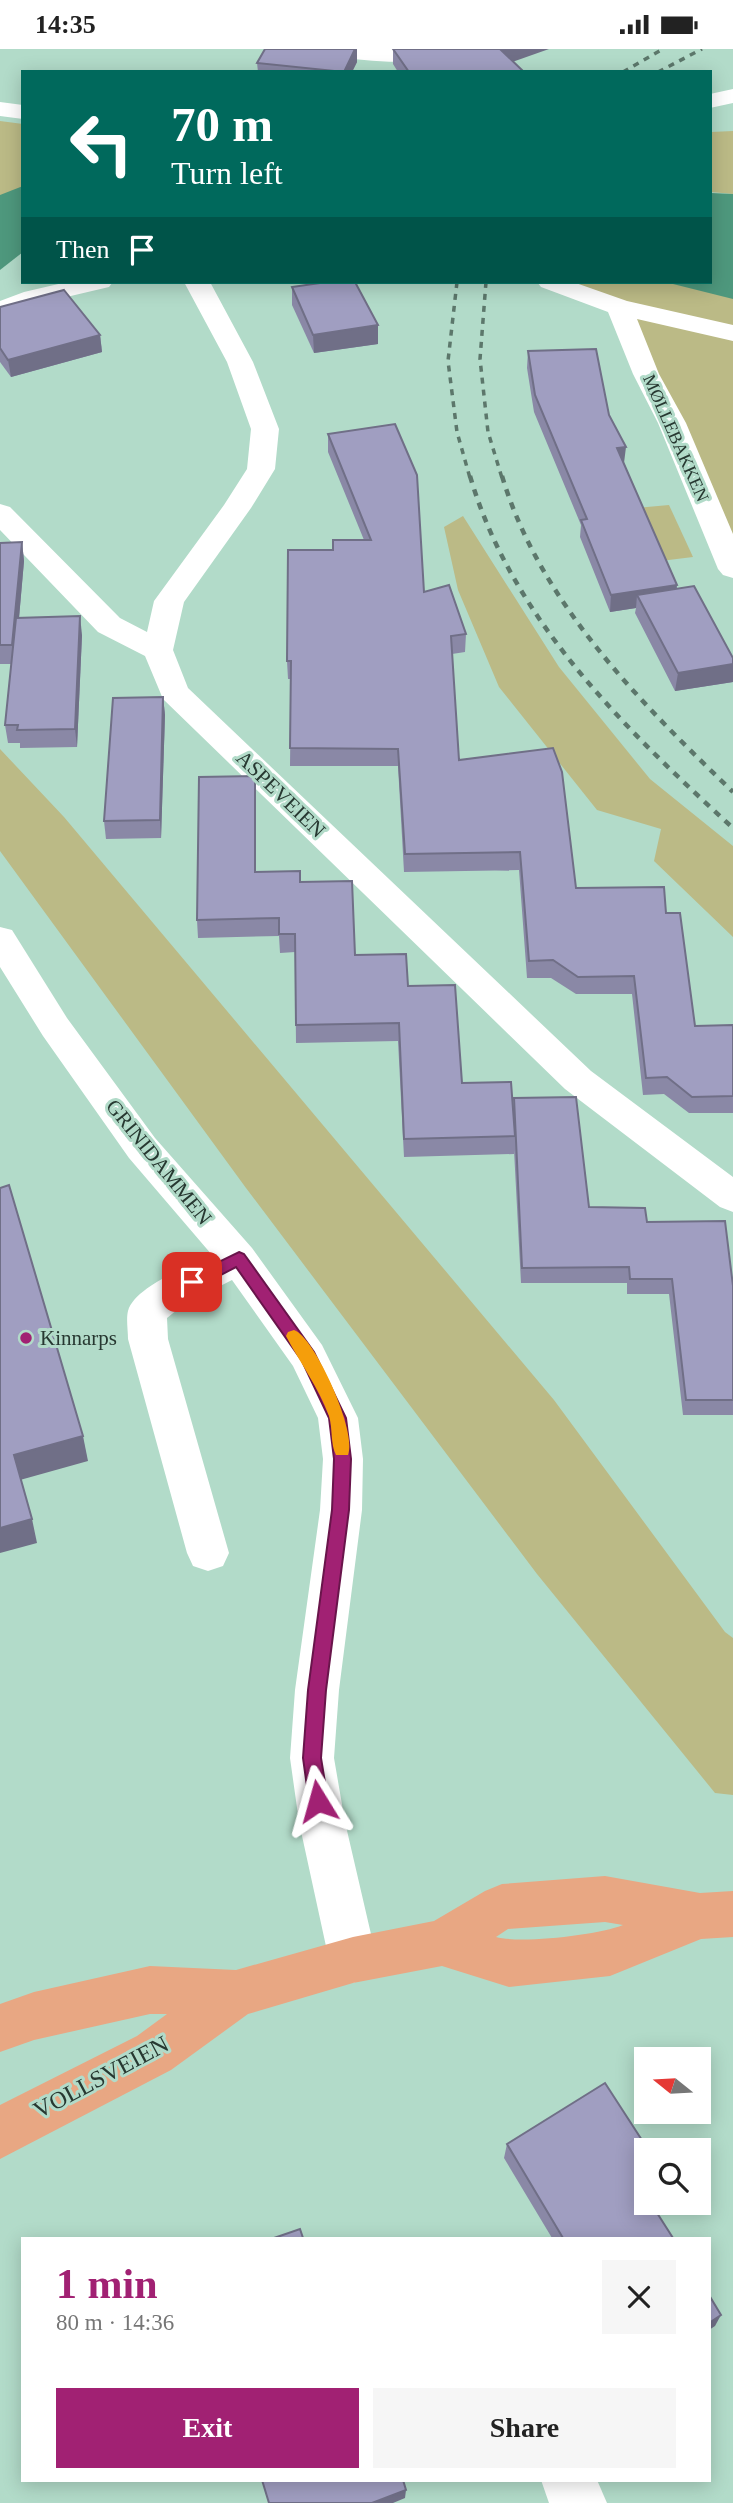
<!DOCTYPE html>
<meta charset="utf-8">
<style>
body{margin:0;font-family:"Times New Roman",serif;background:#f6f6f6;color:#222;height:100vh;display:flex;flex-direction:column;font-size:26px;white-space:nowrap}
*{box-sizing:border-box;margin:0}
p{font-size:23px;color:#767676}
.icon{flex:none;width:38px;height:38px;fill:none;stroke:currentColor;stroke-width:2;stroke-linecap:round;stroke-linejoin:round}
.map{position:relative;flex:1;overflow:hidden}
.panel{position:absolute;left:21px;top:2188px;width:690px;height:245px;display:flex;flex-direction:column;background:#fff;border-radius:0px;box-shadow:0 4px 18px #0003}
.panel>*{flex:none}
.top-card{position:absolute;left:21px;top:21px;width:691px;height:214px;border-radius:0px;box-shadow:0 4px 18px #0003;background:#00695c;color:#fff;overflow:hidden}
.needle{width:46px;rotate:288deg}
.controls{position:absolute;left:634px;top:1998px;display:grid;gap:14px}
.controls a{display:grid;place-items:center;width:77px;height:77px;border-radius:0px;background:#fff;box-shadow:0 4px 18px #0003;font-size:35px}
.pin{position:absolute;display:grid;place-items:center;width:60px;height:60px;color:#fff;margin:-30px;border-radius:14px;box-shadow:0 4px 10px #0006}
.me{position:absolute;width:77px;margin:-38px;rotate:352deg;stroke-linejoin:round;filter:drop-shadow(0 0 5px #0008)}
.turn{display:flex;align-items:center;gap:24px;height:147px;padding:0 35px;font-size:32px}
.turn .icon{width:91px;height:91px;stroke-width:2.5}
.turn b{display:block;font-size:49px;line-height:60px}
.then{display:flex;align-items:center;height:66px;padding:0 35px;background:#0003;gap:14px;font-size:26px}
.round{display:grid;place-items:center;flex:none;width:74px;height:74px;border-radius:0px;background:#f6f6f6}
.overview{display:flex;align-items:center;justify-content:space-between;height:119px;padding:0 35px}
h1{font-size:42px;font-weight:800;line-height:52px;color:#a12173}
.cta{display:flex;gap:14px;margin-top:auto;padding:14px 35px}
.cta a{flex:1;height:80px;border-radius:0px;background:#a12173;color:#fff;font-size:28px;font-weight:800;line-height:80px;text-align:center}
.cta a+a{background:#f6f6f6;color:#222}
.status{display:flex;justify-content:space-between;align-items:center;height:49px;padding:0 35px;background:#fff;direction:ltr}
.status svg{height:19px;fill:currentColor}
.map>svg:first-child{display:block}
.green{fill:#bbba86}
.water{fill:#4e987d}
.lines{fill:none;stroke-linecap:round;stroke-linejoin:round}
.minor{fill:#fff;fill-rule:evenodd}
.major{fill:#e8a783;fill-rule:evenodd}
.rail-far1{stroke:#5c776b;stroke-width:3.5;stroke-dasharray:6 6;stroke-linecap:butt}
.rail{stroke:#5c776b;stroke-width:4.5;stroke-dasharray:7 7;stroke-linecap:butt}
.wall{fill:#8a88a6}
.shaded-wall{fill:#706f87}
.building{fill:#a09ec1;stroke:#706f87;stroke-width:2}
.route{fill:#a12173;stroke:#69154b;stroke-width:2}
.slow{fill:#f59e0b}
.poi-dot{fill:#a12173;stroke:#b2dbc9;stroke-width:2.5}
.labels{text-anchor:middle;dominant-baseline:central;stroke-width:6;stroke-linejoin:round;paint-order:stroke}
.far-street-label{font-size:18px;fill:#273831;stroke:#b2dbc9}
.street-label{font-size:21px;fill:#273831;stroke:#b2dbc9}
.poi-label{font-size:21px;fill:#273831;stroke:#b2dbc9;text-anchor:start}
.near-street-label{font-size:24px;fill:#273831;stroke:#b2dbc9}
</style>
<div class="status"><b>14:35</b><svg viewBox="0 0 49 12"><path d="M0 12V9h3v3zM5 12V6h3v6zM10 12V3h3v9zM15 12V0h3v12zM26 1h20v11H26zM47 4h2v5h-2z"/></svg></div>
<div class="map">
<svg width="733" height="2454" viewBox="0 0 733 2454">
<rect width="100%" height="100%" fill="#b2dbc9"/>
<!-- green -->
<g class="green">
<polygon points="0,72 23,75 23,203 0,208"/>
<polygon points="733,82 733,145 711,143 711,83"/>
<polygon points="550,233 668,233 733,249 733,505 619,258"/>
<polygon points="669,456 693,508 636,515 636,459"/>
<polygon points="463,467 559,618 650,730 733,797 733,888 654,812 661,780 597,761 499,638 458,541 444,478"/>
<polygon points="0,700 64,768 554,1351 725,1583 733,1589 733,1746 715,1744 537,1525 246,1139 0,802"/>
</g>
<!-- water -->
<g class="water">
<polygon points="23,137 23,203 0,221 0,146"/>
<polygon points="711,144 733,145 733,250 665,233 710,233"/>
</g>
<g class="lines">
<!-- minor -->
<g class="minor">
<path d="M 319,0 L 461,0 L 458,5 C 414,17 374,13 330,7 L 322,5 Z"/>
<polygon points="733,40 733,54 710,59 710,45"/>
<polygon points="0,53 23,56 23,70 0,67"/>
<polygon points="67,233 113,233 109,238 41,254 0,269 0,252 24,243"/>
<polygon points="184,233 210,233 253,313 279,380 275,420 251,459 184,553 173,601 188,639 591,1022 733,1128 733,1163 720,1158 565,1040 163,650 145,607 98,583 0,481 0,455 10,458 120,569 147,583 154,552 224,456 247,420 251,380 227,313"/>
<polygon points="537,233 573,233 627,252 733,276 733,292 637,270 659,325 686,374 733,485 733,529 723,526 718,520 658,374 633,325 608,263 541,238"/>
<path d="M 0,878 L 12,881 L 67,969 L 155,1089 L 252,1199 L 322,1296 L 358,1369 L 363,1410 L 362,1461 L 339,1641 L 334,1709 L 345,1773 L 377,1911 L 370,1927 L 353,1934 L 336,1927 L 329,1911 L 299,1773 L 290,1709 L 295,1641 L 320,1461 L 323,1410 L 318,1369 L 293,1317 L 232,1231 L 183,1256 L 167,1269 L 168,1290 L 229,1504 L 223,1517 L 208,1522 L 193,1517 L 187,1504 L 128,1290 C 128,1281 126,1270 128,1262 C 135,1237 190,1217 212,1206 L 129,1109 L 43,987 L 0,918 Z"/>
<polygon points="541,2431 597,2431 607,2454 549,2454"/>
</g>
<!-- major -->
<path class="major" d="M 605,1827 L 700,1844 L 733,1842 L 733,1888 L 701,1890 L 610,1927 L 509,1938 L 442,1917 L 353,1934 L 248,1965 L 171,2021 L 0,2110 L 0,2056 L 137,1987 L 167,1965 L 150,1965 L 34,1991 L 0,2003 L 0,1955 L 34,1943 L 150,1917 L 236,1921 L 353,1888 L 434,1872 L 485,1842 L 502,1835 ZM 605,1873 L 623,1876 C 598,1886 521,1895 496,1888 L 508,1880 Z"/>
<!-- rail-far1 -->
<g class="rail-far1">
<polyline points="623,23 663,0"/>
<polyline points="658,23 702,0"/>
<polyline points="457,233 448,312 457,383 470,429"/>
<polyline points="486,233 480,310 488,383 502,429"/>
</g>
<!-- rail -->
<g class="rail">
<path d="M 470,427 C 512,571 626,681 733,779"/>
<path d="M 502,427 C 540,554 640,653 733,743"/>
</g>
</g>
<!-- wall -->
<g class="wall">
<polygon points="393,0 513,13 524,23 398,23 393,15"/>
<polygon points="357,13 352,23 258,23 257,14"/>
<polygon points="292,238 378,276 378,295 314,304 292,256"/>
<polygon points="0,258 100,286 102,303 11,328 0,313"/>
<polygon points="528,302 609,366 624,414 677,539 733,633 675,642 635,564 636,559 610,563 580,488 581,476 534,363 527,319"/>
<polygon points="328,385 424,543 466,585 465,603 452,605 459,711 576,839 666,864 695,977 733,976 733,1064 689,1064 664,1045 643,1046 632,945 576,945 551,929 527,929 519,821 404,823 398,717 290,717 291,630 288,630 287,612 333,501 364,491 328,403"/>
<polygon points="22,493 24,512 19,569 82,586 77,698 20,699 20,694 8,694 5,676 11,615 0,615 0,494"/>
<polygon points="163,648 165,666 161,789 106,790 104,772"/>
<polygon points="256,745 256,823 301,833 355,906 408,937 462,1034 513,1058 514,1049 589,1158 647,1173 733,1237 733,1366 683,1366 669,1245 627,1245 627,1234 521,1234 514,1101 514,1105 404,1108 398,992 296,994 295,903 280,904 279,887 198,889 197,871"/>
<polygon points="507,2095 646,2154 670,2154 656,2163 673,2189 552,2189 504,2109"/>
</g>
<!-- shaded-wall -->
<g class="shaded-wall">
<polygon points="355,0 357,0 357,13 352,23 344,23"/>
<polygon points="505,0 549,0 501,17 501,1"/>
<polygon points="378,276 378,295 314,304 313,286"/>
<polygon points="100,286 102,303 11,328 8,311"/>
<polygon points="626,398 624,414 617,399"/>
<polygon points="22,493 24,512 15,614 12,596"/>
<polygon points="677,536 675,553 637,546 636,559 610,563 611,546"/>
<polygon points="80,567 82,586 77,698 75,680"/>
<polygon points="733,615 733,633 675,642 678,624"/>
<polygon points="163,648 165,666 161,789 160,771"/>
<polygon points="255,727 256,745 256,842 255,823"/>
<polygon points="83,1387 88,1412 20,1431 14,1406"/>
<polygon points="32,1470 37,1494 0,1504 0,1479"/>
<polygon points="655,2154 670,2154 647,2169 652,2156"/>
<polygon points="721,2266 715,2277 709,2281 709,2274"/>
<polygon points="406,2441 405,2449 393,2454 372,2454"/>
</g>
<!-- building -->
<g class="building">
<polygon points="265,0 355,0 344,23 257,14"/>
<polygon points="393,0 505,0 501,1 524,23 409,23"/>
<polygon points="327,233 355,233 378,276 313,286 292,238"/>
<polygon points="64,241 100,286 8,311 0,299 0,258"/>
<polygon points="596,300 609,366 626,398 617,399 677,536 611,546 581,471 587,470 535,346 528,302"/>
<polygon points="395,375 417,426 424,543 449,536 466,585 451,587 459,711 553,699 562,723 576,839 664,838 666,864 680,864 695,977 733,976 733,1047 692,1048 667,1028 646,1029 634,927 578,928 553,911 529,912 520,803 405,805 398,700 290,699 291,612 287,612 288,501 333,501 333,491 371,491 328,385"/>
<polygon points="22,493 12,596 0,596 0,494"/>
<polygon points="694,537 733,609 733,615 678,624 637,546"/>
<polygon points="80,567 75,680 17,681 18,676 5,676 16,569"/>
<polygon points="163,648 160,771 104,772 113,649"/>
<polygon points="255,727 255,823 300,822 300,833 352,832 355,906 406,905 408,937 455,936 462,1034 511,1033 515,1087 404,1090 399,974 296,976 295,885 279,885 279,869 197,871 199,728"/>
<polygon points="576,1048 589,1158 645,1159 647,1173 725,1172 733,1237 733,1351 686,1351 672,1230 630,1230 629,1218 522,1219 514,1049"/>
<polygon points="9,1136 83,1387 14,1406 32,1470 0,1479 0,1139"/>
<polygon points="605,2034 649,2102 646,2102 646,2154 655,2154 652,2156 673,2189 563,2189 507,2095"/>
<polygon points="300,2180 303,2189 274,2189"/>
<polygon points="709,2246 721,2266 709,2274"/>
<polygon points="262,2431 403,2431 406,2441 372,2454 269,2454"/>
</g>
<!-- route -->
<polygon class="route" points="239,1203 244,1205 314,1303 346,1369 351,1410 349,1461 326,1641 321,1709 328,1752 325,1758 318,1761 312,1758 309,1752 303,1709 308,1641 332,1461 334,1410 329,1369 302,1312 236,1218 198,1238 186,1238 184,1233 186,1229"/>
<!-- slow -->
<path class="slow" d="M 294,1281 C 315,1288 358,1385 348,1406 L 336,1406 C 330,1394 333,1380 329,1367 C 319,1339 300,1314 286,1287 L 288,1283 Z"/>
<!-- markers -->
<circle class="poi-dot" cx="26" cy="1289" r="7"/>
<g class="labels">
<!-- far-street labels -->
<g class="far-street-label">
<text transform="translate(676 389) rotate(66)">MØLLEBAKKEN</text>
</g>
<!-- street labels -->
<g class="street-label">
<text transform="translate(281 745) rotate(44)">ASPEVEIEN</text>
<text transform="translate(159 1113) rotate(51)">GRINIDAMMEN</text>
</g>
<!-- poi labels -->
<g class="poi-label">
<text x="40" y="1289">Kinnarps</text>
</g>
<!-- near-street labels -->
<g class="near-street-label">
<text transform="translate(101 2028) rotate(-28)">VOLLSVEIEN</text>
</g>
</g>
</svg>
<div class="controls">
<a><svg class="needle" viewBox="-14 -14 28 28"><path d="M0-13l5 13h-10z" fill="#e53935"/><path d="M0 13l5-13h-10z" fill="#767676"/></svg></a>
<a><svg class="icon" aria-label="search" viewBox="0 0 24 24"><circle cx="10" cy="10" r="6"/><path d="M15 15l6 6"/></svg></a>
</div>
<div class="pin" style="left:192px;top:1233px;background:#d93025"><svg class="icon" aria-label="arrive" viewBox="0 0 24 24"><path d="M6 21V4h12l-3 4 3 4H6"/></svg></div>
<svg class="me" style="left:318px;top:1752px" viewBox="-20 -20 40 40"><path d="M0-17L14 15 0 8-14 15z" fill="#a12173" stroke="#fff" stroke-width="4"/></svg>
<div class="top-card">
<div class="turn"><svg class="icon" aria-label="left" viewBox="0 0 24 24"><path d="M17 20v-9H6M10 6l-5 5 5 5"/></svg><div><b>70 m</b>Turn left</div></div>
<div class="then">Then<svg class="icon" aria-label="arrive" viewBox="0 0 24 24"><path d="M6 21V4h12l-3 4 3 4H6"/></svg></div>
</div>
<section class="panel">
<div class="overview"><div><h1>1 min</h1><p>80 m · 14:36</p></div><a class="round"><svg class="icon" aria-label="close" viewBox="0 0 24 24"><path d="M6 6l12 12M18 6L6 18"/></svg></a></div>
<div class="cta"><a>Exit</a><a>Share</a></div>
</section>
</div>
